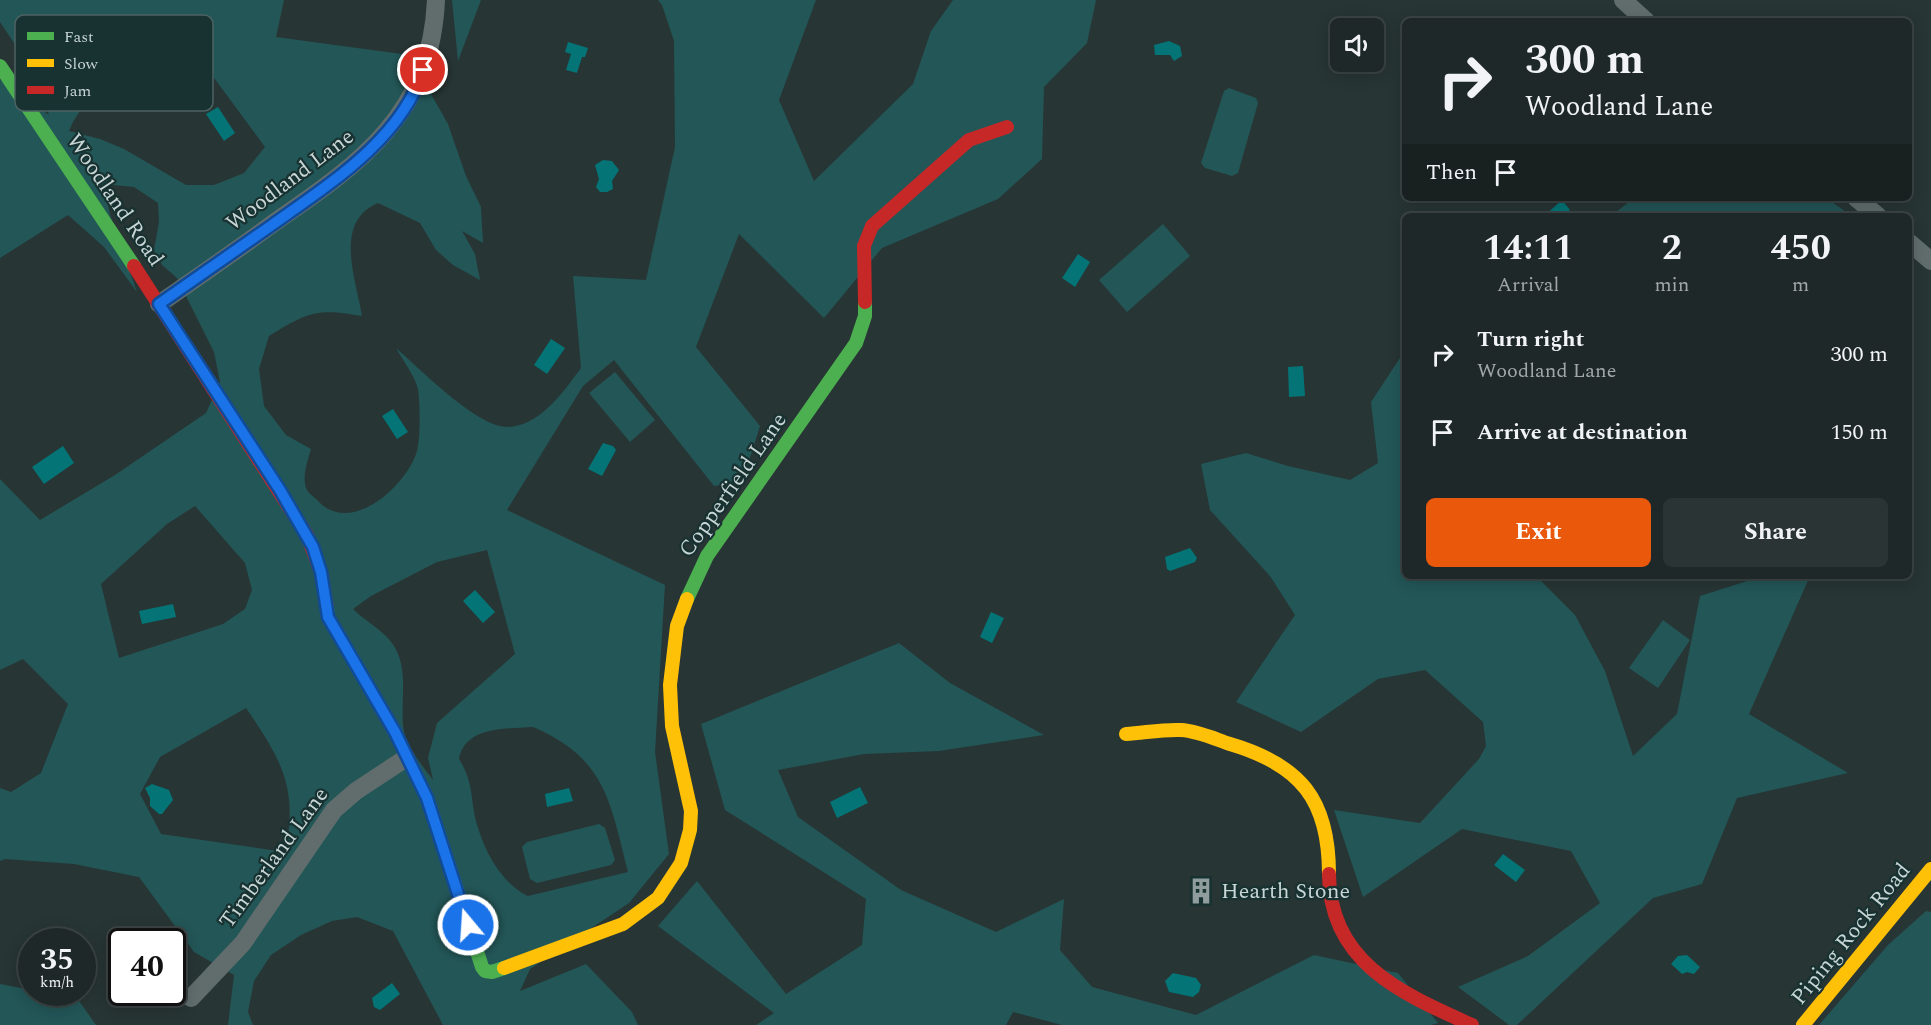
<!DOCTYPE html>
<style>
body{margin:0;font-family:Spectral,serif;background:#2b3434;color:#f1f3f6;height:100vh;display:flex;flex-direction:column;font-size:22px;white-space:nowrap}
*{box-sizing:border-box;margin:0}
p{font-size:20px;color:#a1a6a8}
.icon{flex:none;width:33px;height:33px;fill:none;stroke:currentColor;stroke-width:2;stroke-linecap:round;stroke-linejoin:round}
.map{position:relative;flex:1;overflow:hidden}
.details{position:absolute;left:1402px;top:213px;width:510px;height:366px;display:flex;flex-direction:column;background:#1e2828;border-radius:9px;box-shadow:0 3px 15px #0003,0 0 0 2px #3c4445}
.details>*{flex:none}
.guide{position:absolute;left:1402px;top:18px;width:510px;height:183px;border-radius:9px;box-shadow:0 3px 15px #0003,0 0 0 2px #3c4445;background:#1e2828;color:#f1f3f6;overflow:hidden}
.fabs{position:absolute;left:1330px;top:18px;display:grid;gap:12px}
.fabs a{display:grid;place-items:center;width:54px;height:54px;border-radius:9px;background:#1e2828;box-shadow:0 3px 15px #0003,0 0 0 2px #3c4445;font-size:30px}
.speed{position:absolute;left:18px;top:928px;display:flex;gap:12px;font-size:30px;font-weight:700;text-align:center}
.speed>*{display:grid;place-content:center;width:78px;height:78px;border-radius:50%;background:#1e2828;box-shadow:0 3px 15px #0003,0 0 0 2px #3c4445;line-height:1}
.speed small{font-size:15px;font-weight:400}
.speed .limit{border:3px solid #111;border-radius:9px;background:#fff;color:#111}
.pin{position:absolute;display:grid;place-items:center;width:51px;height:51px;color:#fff;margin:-26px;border:3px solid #fff;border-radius:50%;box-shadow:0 2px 6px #0007}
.me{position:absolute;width:66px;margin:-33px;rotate:342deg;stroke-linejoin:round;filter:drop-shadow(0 0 4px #0008)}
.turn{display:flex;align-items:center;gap:21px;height:126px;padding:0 24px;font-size:27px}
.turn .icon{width:78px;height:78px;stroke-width:2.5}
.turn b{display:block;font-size:42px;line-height:51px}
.then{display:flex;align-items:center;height:57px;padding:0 24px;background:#0003;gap:12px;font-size:22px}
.eta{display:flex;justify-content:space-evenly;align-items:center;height:102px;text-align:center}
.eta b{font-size:36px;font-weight:700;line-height:42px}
.action{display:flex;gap:12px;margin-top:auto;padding:12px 24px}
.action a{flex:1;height:69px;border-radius:9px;background:#ea580c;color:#fff;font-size:24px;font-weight:700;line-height:69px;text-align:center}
.action a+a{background:#2b3434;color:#f1f3f6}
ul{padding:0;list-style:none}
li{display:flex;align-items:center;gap:18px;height:78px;padding:0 24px}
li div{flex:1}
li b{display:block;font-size:22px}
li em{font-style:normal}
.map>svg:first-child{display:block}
.green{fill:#235657;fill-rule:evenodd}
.water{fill:#047476}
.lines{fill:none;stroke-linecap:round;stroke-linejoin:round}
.street{stroke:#616d6d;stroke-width:18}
.fast{stroke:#4caf50;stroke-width:14}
.slow{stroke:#ffc107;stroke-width:14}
.jam{stroke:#c62828;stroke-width:14}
.route-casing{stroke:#114b97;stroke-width:15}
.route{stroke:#1a73e8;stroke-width:10}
.labels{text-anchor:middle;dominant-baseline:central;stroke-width:4.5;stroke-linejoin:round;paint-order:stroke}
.street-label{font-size:22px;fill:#c7d5d5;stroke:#183131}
.poi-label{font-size:22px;fill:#c7d5d5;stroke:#183131;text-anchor:start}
.key{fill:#183131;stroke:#4d6262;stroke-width:1.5}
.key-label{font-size:16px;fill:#c7d5d5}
</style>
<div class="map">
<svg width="1931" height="1025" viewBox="0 0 1931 1025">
<rect width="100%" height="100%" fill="#283535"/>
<!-- green -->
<g class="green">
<path d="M 0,0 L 284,0 L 276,37 L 409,55 L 448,124 L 466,176 L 481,207 L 483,243 L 462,231 L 475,254 L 480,280 L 453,265 L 436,250 L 420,223 L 378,203 C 333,222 356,279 362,316 C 317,308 308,312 269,336 L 259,369 L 264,406 L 286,435 L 311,449 C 308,460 301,478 307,490 C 309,494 317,499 320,503 C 353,534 405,486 416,454 C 421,442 420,402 418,389 C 415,376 403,361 396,348 C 419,368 478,428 508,427 C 540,426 564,391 581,368 L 573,276 L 646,280 L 675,147 L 674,41 L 662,5 L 658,0 L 816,0 L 779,100 L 814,181 L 913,84 L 931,31 L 953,0 L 1096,0 L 1087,43 L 1044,87 L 1042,159 L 998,199 L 882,248 L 824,318 L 739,234 L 696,347 L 760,426 L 742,483 L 714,486 L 614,360 L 583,386 L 507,510 L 665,585 L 655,752 L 669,854 L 629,903 L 530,969 L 520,991 L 586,964 L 632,1012 L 638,1025 L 443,1025 L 393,931 L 357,917 L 332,921 L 301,935 L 271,955 L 254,981 L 248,1012 L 253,1025 L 228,1025 L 234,975 L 194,952 L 139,877 L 74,864 L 5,859 L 0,861 L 0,788 L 11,792 L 41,773 L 68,704 L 23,659 L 0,670 L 0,479 L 40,520 L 115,475 L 206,413 L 220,382 L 214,352 L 177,278 L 162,265 L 154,250 L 159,222 L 158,203 L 134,187 L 104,184 L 110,215 L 137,292 L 104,247 L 68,215 L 0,258 L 0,80 L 49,115 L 34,73 L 0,22 ZM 189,44 L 265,147 L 244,173 L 214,185 L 186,185 L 124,149 L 100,139 L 69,131 C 87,84 147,64 189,44 ZM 195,506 L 245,563 L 252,590 L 245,609 L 223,624 L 119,658 L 101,584 L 167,524 ZM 487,550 L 515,654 L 437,723 L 428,758 L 433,780 C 424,768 407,747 404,732 C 399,703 410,672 394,646 C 384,630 366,622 353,609 L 371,596 L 437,562 ZM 246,708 C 281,759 299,789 285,852 L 161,834 L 140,794 L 160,757 ZM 533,727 C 606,758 610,802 628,872 L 528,896 C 501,883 484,851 476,821 C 470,797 474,783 459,759 C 465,726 506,729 533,727 Z"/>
<polygon points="452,0 481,0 458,61"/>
<polygon points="1229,88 1256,98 1258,103 1238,173 1232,176 1205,168 1201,163 1224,91"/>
<polygon points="1634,198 1826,198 1852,216 1611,216"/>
<polygon points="1163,224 1190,256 1127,312 1099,280"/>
<polygon points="1405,357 1406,576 1536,576 1575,615 1605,671 1633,756 1677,714 1700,596 1763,576 1810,576 1749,714 1848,773 1737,798 1702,884 1653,898 1517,1025 1509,1025 1458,987 1528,956 1600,903 1571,851 1462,829 1363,897 1334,810 1420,823 1479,759 1486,746 1483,722 1425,670 1378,679 1301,732 1236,702 1295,615 1270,576 1210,510 1201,464 1246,453 1288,466 1350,480 1378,463 1371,402 1400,358"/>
<polygon points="615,372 655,420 630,442 589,393"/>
<polygon points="1663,620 1690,640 1658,688 1629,668"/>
<polygon points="899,643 950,683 1044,735 939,751 864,754 778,770 798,817 901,890 996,932 1064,899 1060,950 1092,987 1196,1015 1314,955 1398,973 1438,1023 1431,1025 1062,1025 1013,1012 1006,1025 756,1025 774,1013 658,926 697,881 786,994 862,945 866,899 725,810 701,724"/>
<polygon points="599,824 605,828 615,860 611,865 537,883 530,879 522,847 527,842"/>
<polygon points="1926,911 1931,912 1931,1025 1819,1025 1888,945"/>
<polygon points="0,984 31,990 32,993 77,998 96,1025 0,1025"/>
</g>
<!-- water -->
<g class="water">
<polygon points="1169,41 1180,46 1182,56 1174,61 1170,55 1155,55 1154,45"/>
<polygon points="568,42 588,48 585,57 582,57 577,73 566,70 571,54 565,52"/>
<polygon points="218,107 235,133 224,141 206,114"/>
<polygon points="603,160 612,161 619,170 612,181 613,189 607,192 600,192 596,187 599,179 595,165"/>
<polygon points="1562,200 1570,210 1563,216 1544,216"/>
<polygon points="1078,254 1090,262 1075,287 1062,278"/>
<polygon points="551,339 565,348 547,374 534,365"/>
<polygon points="1303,366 1305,396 1289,397 1288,367"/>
<polygon points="393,409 408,432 397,439 382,416"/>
<polygon points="603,443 613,446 616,450 602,476 588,469"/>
<polygon points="63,446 74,463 44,484 32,467"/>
<polygon points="1190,548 1197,558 1195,562 1170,571 1167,569 1165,557"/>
<polygon points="475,590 495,612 483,623 463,601"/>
<polygon points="173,604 176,617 142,624 139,611"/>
<polygon points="991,612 1004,618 992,643 980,637"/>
<polygon points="152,784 169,790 173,800 162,814 159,814 150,806 150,798 145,788"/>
<polygon points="860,787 868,803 837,818 830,802"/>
<polygon points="569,788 573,801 547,807 545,794"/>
<polygon points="1503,854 1525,870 1516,882 1494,865"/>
<polygon points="1687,955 1700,967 1694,974 1687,972 1682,974 1671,964 1678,956"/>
<polygon points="1173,973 1196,978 1201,985 1199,992 1193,997 1169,992 1165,981"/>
<polygon points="392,983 400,994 380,1010 374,1007 372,998"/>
</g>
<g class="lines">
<!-- street -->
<g class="street">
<polyline points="1623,0 1646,21"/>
<polyline points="1856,198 1878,216"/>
<polyline points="1910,243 1931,261"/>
<path d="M 159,304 C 198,277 237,250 275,222 C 361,163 431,114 436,0"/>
<polyline points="191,998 243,943 334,810 356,791 406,758"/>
</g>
<!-- fast -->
<g class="fast">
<polyline points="0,66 134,266"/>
<polyline points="687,599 707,556 856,343 865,316 865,302"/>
<polyline points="327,608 328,617 395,732 427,798 482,967 485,971 492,972 504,968"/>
</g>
<!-- slow -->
<g class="slow">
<path d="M 1126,734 C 1144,733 1163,729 1181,730 C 1198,731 1215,739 1230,744 C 1301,765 1329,800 1329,874"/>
<polyline points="504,968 623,924 658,898 681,863 690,830 691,811 672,726 670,685 677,626 687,599"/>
<polyline points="1803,1025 1931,869"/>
</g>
<!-- jam -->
<g class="jam">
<polyline points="134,266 307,535 321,572 327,608"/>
<polyline points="865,302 864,246 872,226 969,140 1007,127"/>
<path d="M 1329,874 C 1329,963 1403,994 1472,1025"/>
</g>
</g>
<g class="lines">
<!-- route casing -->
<g class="route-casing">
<path id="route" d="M 423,70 C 402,139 328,185 272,225 C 235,251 197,277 159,304 L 280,490 L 313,547 L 321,572 L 328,617 L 395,732 L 427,798 L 468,925"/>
</g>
<!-- route -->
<use href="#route" class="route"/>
</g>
<!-- icons -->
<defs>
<g id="building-bare" transform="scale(2.07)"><path d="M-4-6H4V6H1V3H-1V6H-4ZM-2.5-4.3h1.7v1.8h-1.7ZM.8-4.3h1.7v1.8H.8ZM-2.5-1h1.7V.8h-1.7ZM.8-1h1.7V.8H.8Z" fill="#8f9d9d" stroke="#183131" stroke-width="2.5" paint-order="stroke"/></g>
</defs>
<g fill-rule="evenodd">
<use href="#building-bare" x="1201" y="891"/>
</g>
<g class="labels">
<!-- street labels -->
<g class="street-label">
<text transform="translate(290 180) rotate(-37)">Woodland Lane</text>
<text transform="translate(115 200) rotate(56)">Woodland Road</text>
<text transform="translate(733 485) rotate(-55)">Copperfield Lane</text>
<text transform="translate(274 858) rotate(-54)">Timberland Lane</text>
<text transform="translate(1851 934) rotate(-51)">Piping Rock Road</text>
</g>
<!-- poi labels -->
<g class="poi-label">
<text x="1221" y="891">Hearth Stone</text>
</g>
</g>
<!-- legend -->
<rect x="15" y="15" width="198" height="96" rx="9" class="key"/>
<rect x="27" y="32" width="27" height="8" fill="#4caf50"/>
<rect x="27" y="59" width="27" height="8" fill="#ffc107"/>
<rect x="27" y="86" width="27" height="8" fill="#c62828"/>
<g class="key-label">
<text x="64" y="42">Fast</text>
<text x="64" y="69">Slow</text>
<text x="64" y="96">Jam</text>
</g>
</svg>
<div class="fabs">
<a><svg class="icon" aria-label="sound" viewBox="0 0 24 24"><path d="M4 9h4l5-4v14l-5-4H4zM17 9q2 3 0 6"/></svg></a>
</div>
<div class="speed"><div>35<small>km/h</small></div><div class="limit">40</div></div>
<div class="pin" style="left:423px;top:70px;background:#d93025"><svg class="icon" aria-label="arrive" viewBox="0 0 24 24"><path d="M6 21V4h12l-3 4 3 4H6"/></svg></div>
<svg class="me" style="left:468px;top:925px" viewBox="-20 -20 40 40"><circle r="17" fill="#1a73e8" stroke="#fff" stroke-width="3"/><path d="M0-11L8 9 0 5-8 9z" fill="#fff"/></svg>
<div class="guide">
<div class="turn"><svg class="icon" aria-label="right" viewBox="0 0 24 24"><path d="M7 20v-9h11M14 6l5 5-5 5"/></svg><div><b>300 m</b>Woodland Lane</div></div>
<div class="then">Then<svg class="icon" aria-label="arrive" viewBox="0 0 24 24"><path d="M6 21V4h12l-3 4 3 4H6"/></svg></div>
</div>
<section class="details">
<div class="eta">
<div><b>14:11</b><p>Arrival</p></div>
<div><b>2</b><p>min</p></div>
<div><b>450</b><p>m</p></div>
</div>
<ul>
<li><svg class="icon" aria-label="right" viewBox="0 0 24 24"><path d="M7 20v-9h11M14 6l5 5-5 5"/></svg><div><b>Turn right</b><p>Woodland Lane</p></div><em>300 m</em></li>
<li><svg class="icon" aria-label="arrive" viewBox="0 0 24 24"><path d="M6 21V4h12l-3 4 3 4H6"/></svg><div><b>Arrive at destination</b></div><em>150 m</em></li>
</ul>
<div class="action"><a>Exit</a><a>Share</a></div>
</section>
</div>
